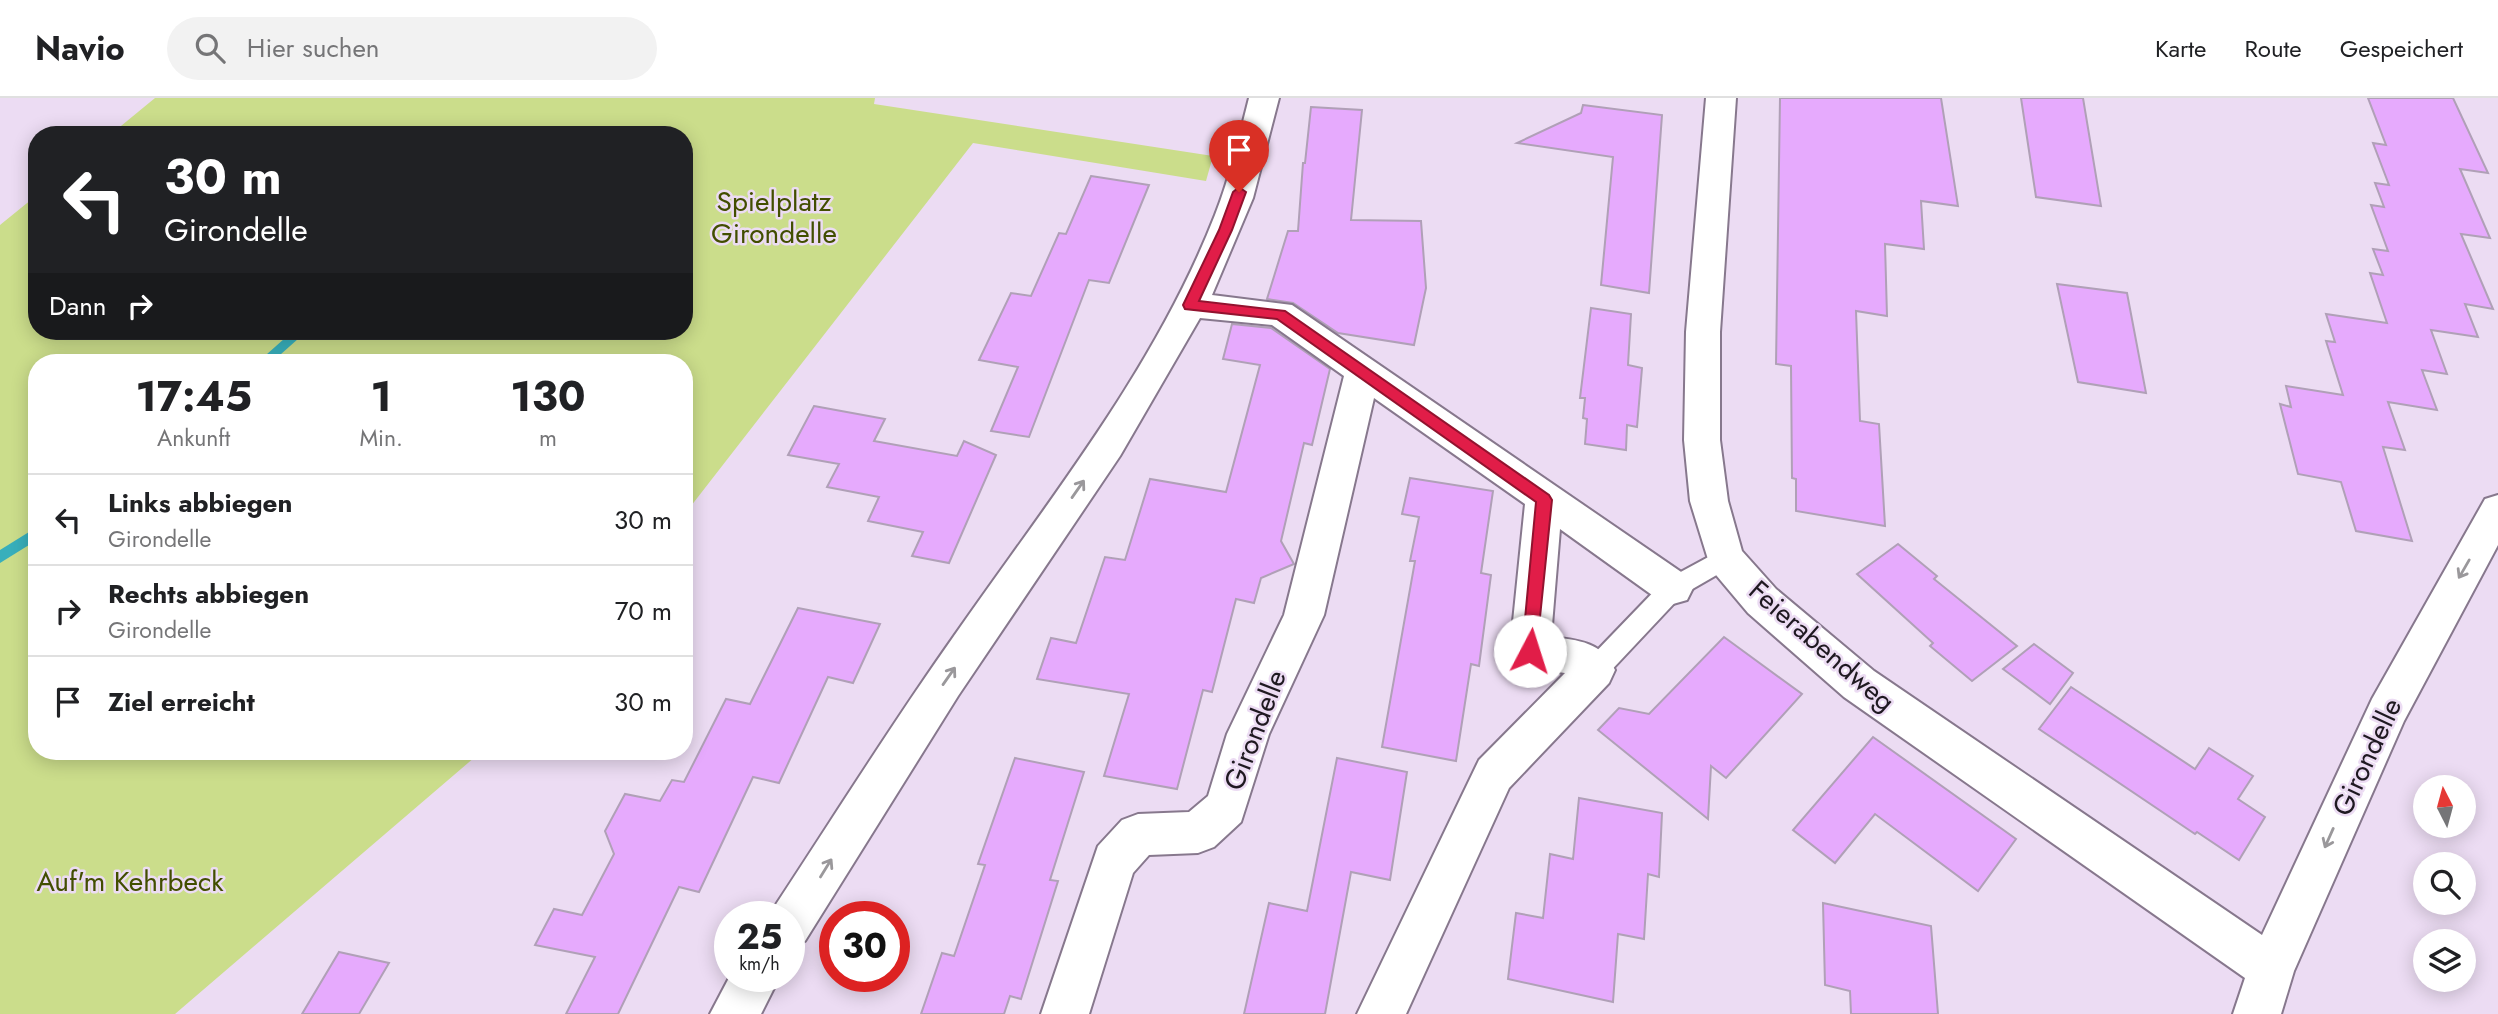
<!DOCTYPE html>
<html lang="de">
<style>
body{margin:0;font-family:Jost,sans-serif;background:#f2f2f2;color:#202124;height:100vh;display:flex;flex-direction:column;font-size:26px;white-space:nowrap}
*{box-sizing:border-box;margin:0}
p{font-size:23px;color:#757577}
.icon{flex:none;width:38px;height:38px;fill:none;stroke:currentColor;stroke-width:2;stroke-linecap:round;stroke-linejoin:round}
.map{position:relative;flex:1;overflow:hidden}
.sheet{position:absolute;left:28px;top:256px;width:665px;height:406px;display:flex;flex-direction:column;background:#fff;border-radius:28px;box-shadow:0 4px 18px #0003}
.sheet>*{flex:none}
.hud{position:absolute;left:28px;top:28px;width:665px;height:214px;border-radius:28px;box-shadow:0 4px 18px #0003;background:#202124;color:#fff;overflow:hidden}
.needle{width:46px;rotate:354deg}
.tools{position:absolute;left:2413px;top:677px;display:grid;gap:14px}
.tools a{display:grid;place-items:center;width:63px;height:63px;border-radius:50%;background:#fff;box-shadow:0 4px 18px #0003;font-size:35px}
.speed{position:absolute;left:714px;top:803px;display:flex;gap:14px;font-size:35px;font-weight:700;text-align:center}
.speed>*{display:grid;place-content:center;width:91px;height:91px;border-radius:50%;background:#fff;box-shadow:0 4px 18px #0003;line-height:1}
.speed small{font-size:18px;font-weight:400}
.speed .limit{border:10px solid #d22;background:#fff;color:#111}
.pin{position:absolute;display:grid;place-items:center;width:60px;height:60px;color:#fff;margin:-72px -30px;border-radius:50% 50% 50% 0;rotate:-45deg;box-shadow:0 0 7px #0007}
.pin .icon{rotate:45deg}
.me{position:absolute;width:77px;margin:-38px;rotate:5deg;stroke-linejoin:round;filter:drop-shadow(0 0 5px #0008)}
.turn{display:flex;align-items:center;gap:24px;height:147px;padding:0 21px;font-size:32px}
.turn .icon{width:91px;height:91px;stroke-width:2.5}
.turn b{display:block;font-size:49px;line-height:60px}
.then{display:flex;align-items:center;height:66px;padding:0 21px;background:#0003;gap:14px;font-size:26px}
.eta{display:flex;justify-content:space-evenly;align-items:center;height:119px;text-align:center}
.eta b{font-size:42px;font-weight:700;line-height:49px}
ul{padding:0;list-style:none}
li{display:flex;align-items:center;gap:21px;height:91px;padding:0 21px;border-top:2px solid #e0e0e0}
li div{flex:1}
li b{display:block;font-size:26px}
li em{font-style:normal}
header{display:flex;align-items:center;gap:42px;box-sizing:border-box;height:98px;padding:0 35px;background:#fff;border-bottom:2px solid #e0e0e0}
header strong{font-size:33px}
nav{display:flex;gap:38px;margin-inline-start:auto;font-size:24px}
.search{width:490px;height:63px;background:#f2f2f2;display:flex;align-items:center;gap:18px;box-sizing:border-box;padding:0 24px;border-radius:38px;color:#757577;font-size:26px}
.map>svg:first-child{display:block}
.green{fill:#cbdd8b}
.lines{fill:none;stroke-linecap:round;stroke-linejoin:round}
.stream{fill:#38afbb;fill-rule:evenodd}
.building{fill:#e6aafd;stroke:#b0a0b7;stroke-width:2}
.service-casing{stroke:#87788d;stroke-width:4}
.minor-casing{stroke:#87788d;stroke-width:4}
.service{fill:#fff;fill-rule:evenodd}
.minor{fill:#fff;fill-rule:evenodd}
.oneway{stroke:#9a989b}
.route{fill:#e11d48;stroke:#92132f;stroke-width:2}
.labels{text-anchor:middle;dominant-baseline:central;stroke-width:5;stroke-linejoin:round;paint-order:stroke}
.park-label{font-size:28px;fill:#424e00;stroke:#ecdcf3}
.street-label{font-size:28px;fill:#1f1921;stroke:#ecdcf3}
</style>
<header>
<strong>Navio</strong>
<div class="search"><svg class="icon" aria-label="search" viewBox="0 0 24 24"><circle cx="10" cy="10" r="6"/><path d="M15 15l6 6"/></svg>Hier suchen</div>
<nav><a>Karte</a><a>Route</a><a>Gespeichert</a></nav>
</header>
<div class="map">
<svg width="2498" height="916" viewBox="0 0 2498 916">
<rect width="100%" height="100%" fill="#ecdcf3"/>
<!-- green -->
<polygon class="green" points="155,0 875,0 874,6 1213,58 1206,83 973,45 684,417 684,264 37,264 37,653 482,653 175,916 0,916 0,127 37,97 37,233 684,233 684,37 110,37"/>
<g class="lines">
<!-- stream -->
<g class="stream">
<polygon points="293,233 307,233 272,264 258,264"/>
<polygon points="37,429 37,442 0,465 0,452"/>
</g>
</g>
<!-- building -->
<g class="building">
<polygon points="1780,0 1941,0 1958,108 1921,103 1924,151 1885,146 1887,218 1856,213 1860,323 1879,326 1885,428 1796,413 1796,381 1792,380 1791,268 1776,266"/>
<polygon points="2021,0 2083,0 2101,108 2036,99"/>
<polygon points="2368,0 2453,0 2488,75 2460,71 2490,140 2461,136 2493,211 2465,206 2478,239 2431,232 2447,276 2422,272 2437,312 2388,304 2405,352 2383,349 2412,443 2356,433 2341,384 2298,376 2280,306 2291,309 2286,288 2343,297 2326,243 2335,244 2326,216 2387,225 2370,175 2383,177 2373,151 2388,153 2371,107 2384,109 2375,85 2389,87 2373,45 2386,47"/>
<polygon points="1583,7 1662,17 1649,195 1601,187 1613,59 1517,45 1581,15"/>
<polygon points="1311,9 1362,12 1351,122 1421,123 1426,190 1414,247 1338,235 1293,205 1267,201 1288,133 1298,133 1303,65 1305,65"/>
<polygon points="1091,78 1149,87 1109,185 1089,182 1029,339 991,333 1018,269 979,262 1011,195 1031,198 1059,135 1066,136"/>
<polygon points="2057,186 2127,195 2146,295 2078,284"/>
<polygon points="1591,210 1631,216 1628,267 1642,270 1637,329 1627,327 1626,352 1585,346 1587,321 1583,320 1585,300 1580,300"/>
<polygon points="1232,226 1271,230 1330,271 1312,347 1304,345 1281,443 1294,466 1261,480 1254,505 1236,501 1212,594 1203,592 1177,691 1104,678 1129,596 1037,581 1051,540 1076,545 1105,459 1125,462 1150,381 1226,394 1260,267 1223,261"/>
<polygon points="814,308 885,321 874,343 957,358 964,343 996,357 949,465 912,458 923,434 868,423 879,399 827,389 839,366 788,357"/>
<polygon points="1410,380 1493,393 1481,475 1491,477 1479,568 1471,566 1456,663 1382,649 1415,463 1410,463 1419,419 1402,416"/>
<polygon points="1898,446 1937,478 1934,481 2017,548 1972,583 1930,548 1933,545 1857,476"/>
<polygon points="798,510 880,526 853,585 828,579 779,685 753,679 699,794 679,789 618,916 566,916 595,859 535,847 554,811 582,817 614,756 605,733 625,696 660,703 672,682 684,684 726,601 750,606"/>
<polygon points="1724,539 1802,596 1726,680 1711,668 1708,721 1598,632 1619,610 1649,616"/>
<polygon points="2034,546 2073,575 2050,606 2003,571"/>
<polygon points="2071,589 2195,671 2209,650 2253,678 2238,701 2265,719 2239,762 2197,734 2195,736 2039,631"/>
<polygon points="1873,639 2016,741 1978,793 1875,716 1835,765 1793,732"/>
<polygon points="1015,660 1084,674 1050,782 1058,783 1021,901 1010,898 1004,916 921,916 942,855 954,858 985,767 978,766"/>
<polygon points="1337,660 1407,674 1390,782 1351,774 1325,916 1244,916 1269,805 1307,813"/>
<polygon points="1579,700 1662,715 1659,779 1648,776 1644,841 1618,836 1613,904 1508,881 1516,815 1543,820 1550,756 1573,761"/>
<polygon points="1823,805 1931,828 1938,916 1851,916 1850,893 1825,887"/>
<polygon points="339,854 389,865 359,916 302,916"/>
</g>
<g class="lines">
<!-- service casing -->
<g class="service-casing">
<polygon id="service" points="1725,450 1734,453 1737,460 1734,467 1682,497 1604,580 1595,583 1586,580 1582,572 1586,564 1664,483"/>
</g>
<!-- minor casing -->
<g class="minor-casing">
<g id="minor">
<path d="M 1249,0 L 1279,0 L 1253,100 L 1212,197 L 1292,207 L 1687,478 L 1693,490 L 1687,502 L 1673,506 L 1659,502 L 1560,431 L 1551,539 C 1579,542 1602,544 1615,572 L 1609,585 L 1509,690 L 1406,916 L 1357,916 L 1479,662 L 1565,575 L 1530,570 L 1516,565 L 1510,553 L 1525,406 L 1374,300 L 1324,517 L 1269,636 L 1241,724 L 1214,749 L 1198,755 L 1149,757 L 1133,775 L 1089,916 L 1041,916 L 1098,748 L 1122,722 L 1138,716 L 1189,714 L 1208,698 L 1227,636 L 1284,517 L 1344,278 L 1272,227 L 1200,220 L 1120,358 L 958,598 L 805,843 L 789,849 L 789,819 L 769,819 L 773,811 C 833,720 891,627 954,538 C 1048,403 1155,271 1215,117 C 1230,79 1239,39 1249,0 Z"/>
<polygon points="1706,0 1736,0 1720,234 1720,342 1728,403 1742,453 1776,491 1874,573 2262,837 2372,601 2485,401 2498,397 2498,447 2404,623 2294,873 2281,916 2233,916 2245,880 1844,599 1748,515 1711,471 1690,403 1684,342 1686,234"/>
<polygon points="730,878 780,878 761,916 710,916"/>
</g>
</g>
<!-- service -->
<use href="#service" class="service"/>
<!-- minor -->
<use href="#minor" class="minor"/>
</g>
<!-- one-way arrows -->
<defs><path id="oneway-shaft" d="M-6 0H5M1.5-3L5.5 0L1.5 3" fill="none" stroke-width="1.6" stroke-linecap="round" stroke-linejoin="round" transform="scale(1.75)"/></defs>
<g class="oneway">
<use href="#oneway-shaft" transform="translate(1078 391) rotate(-55)"/>
<use href="#oneway-shaft" transform="translate(2464 471) rotate(120)"/>
<use href="#oneway-shaft" transform="translate(949 578) rotate(-55)"/>
<use href="#oneway-shaft" transform="translate(2329 740) rotate(114)"/>
<use href="#oneway-shaft" transform="translate(826 770) rotate(-58)"/>
</g>
<!-- route -->
<polygon class="route" points="1239,89 1246,94 1232,132 1199,203 1285,213 1549,397 1552,402 1536,558 1530,560 1524,558 1522,553 1536,404 1277,221 1185,211 1183,207 1219,132 1233,94"/>
<g class="labels">
<!-- park labels -->
<g class="park-label">
<text x="774" y="103">Spielplatz<tspan x="774" dy="32">Girondelle</tspan></text>
<text x="130" y="783">Auf'm Kehrbeck</text>
</g>
<!-- street labels -->
<g class="street-label">
<text transform="translate(1822 548) rotate(41)">Feierabendweg</text>
<text transform="translate(1255 632) rotate(-69)">Girondelle</text>
<text transform="translate(2367 659) rotate(-65)">Girondelle</text>
</g>
</g>
</svg>
<div class="tools">
<a><svg class="needle" viewBox="-14 -14 28 28"><path d="M0-13l5 13h-10z" fill="#e53935"/><path d="M0 13l5-13h-10z" fill="#757577"/></svg></a>
<a><svg class="icon" aria-label="search" viewBox="0 0 24 24"><circle cx="10" cy="10" r="6"/><path d="M15 15l6 6"/></svg></a>
<a><svg class="icon" aria-label="layers" viewBox="0 0 24 24"><path d="M12 4l9 5-9 5-9-5zM3 14l9 5 9-5"/></svg></a>
</div>
<div class="speed"><div>25<small>km/h</small></div><div class="limit">30</div></div>
<div class="pin" style="left:1239px;top:94px;background:#d93025"><svg class="icon" aria-label="arrive" viewBox="0 0 24 24"><path d="M6 21V4h12l-3 4 3 4H6"/></svg></div>
<svg class="me" style="left:1530px;top:553px" viewBox="-20 -20 40 40"><circle r="19" fill="#fff"/><path d="M0-13L10 11 0 6-10 11z" fill="#e11d48"/></svg>
<div class="hud">
<div class="turn"><svg class="icon" aria-label="left" viewBox="0 0 24 24"><path d="M17 20v-9H6M10 6l-5 5 5 5"/></svg><div><b>30 m</b>Girondelle</div></div>
<div class="then">Dann<svg class="icon" aria-label="right" viewBox="0 0 24 24"><path d="M7 20v-9h11M14 6l5 5-5 5"/></svg></div>
</div>
<section class="sheet">
<div class="eta">
<div><b>17:45</b><p>Ankunft</p></div>
<div><b>1</b><p>Min.</p></div>
<div><b>130</b><p>m</p></div>
</div>
<ul>
<li><svg class="icon" aria-label="left" viewBox="0 0 24 24"><path d="M17 20v-9H6M10 6l-5 5 5 5"/></svg><div><b>Links abbiegen</b><p>Girondelle</p></div><em>30 m</em></li>
<li><svg class="icon" aria-label="right" viewBox="0 0 24 24"><path d="M7 20v-9h11M14 6l5 5-5 5"/></svg><div><b>Rechts abbiegen</b><p>Girondelle</p></div><em>70 m</em></li>
<li><svg class="icon" aria-label="arrive" viewBox="0 0 24 24"><path d="M6 21V4h12l-3 4 3 4H6"/></svg><div><b>Ziel erreicht</b></div><em>30 m</em></li>
</ul>
</section>
</div>
